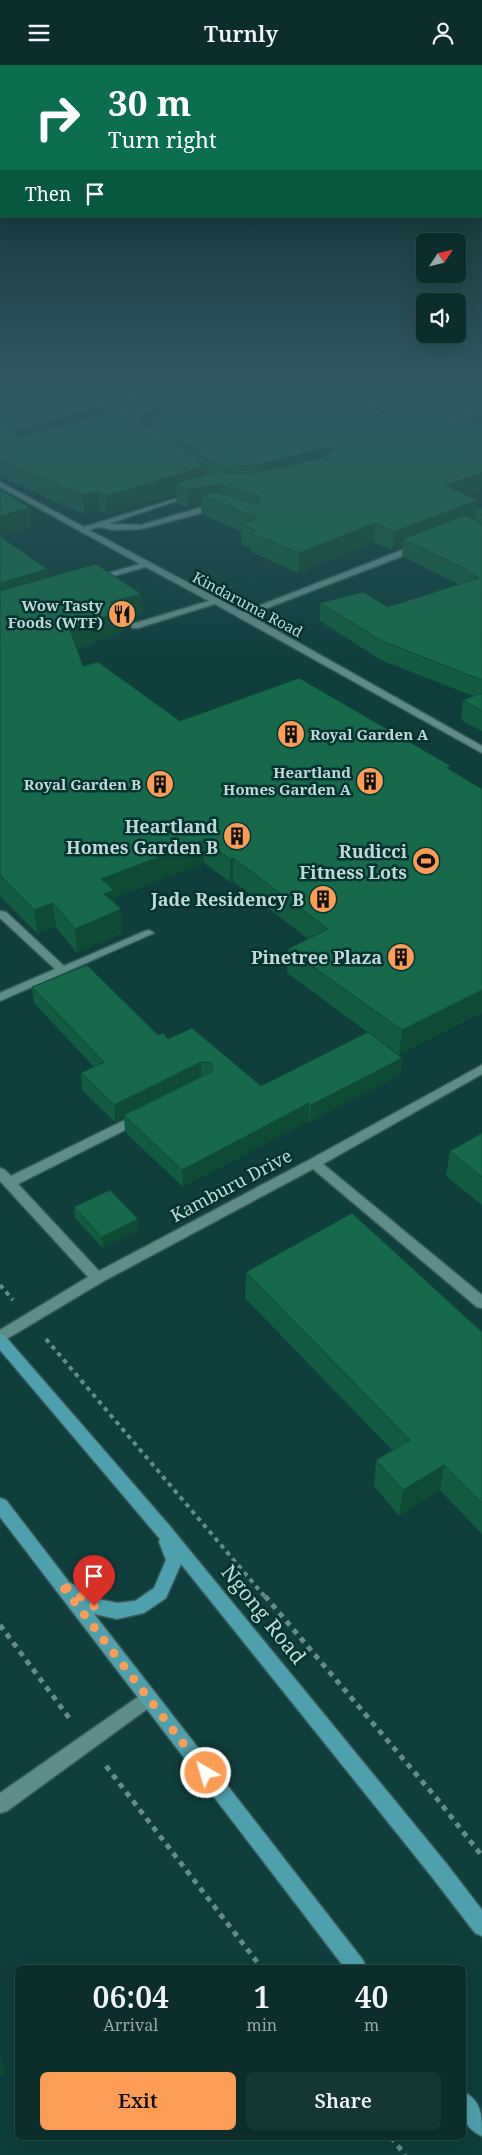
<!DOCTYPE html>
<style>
body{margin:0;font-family:"Noto Serif",serif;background:#143635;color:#f1f3f6;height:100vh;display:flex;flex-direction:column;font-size:19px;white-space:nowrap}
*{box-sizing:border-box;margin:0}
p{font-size:16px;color:#9aa8aa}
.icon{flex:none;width:28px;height:28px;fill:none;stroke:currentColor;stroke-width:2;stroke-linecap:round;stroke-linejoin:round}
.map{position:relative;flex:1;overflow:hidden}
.sheet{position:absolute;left:15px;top:1900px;width:451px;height:175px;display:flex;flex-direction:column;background:#0b2e2d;border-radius:8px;box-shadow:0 5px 20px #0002,0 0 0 1px #2b4a49}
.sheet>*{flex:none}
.banner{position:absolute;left:0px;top:0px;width:482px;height:152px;box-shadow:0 5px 20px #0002,0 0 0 1px #2b4a49;background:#0b6e4f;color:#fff;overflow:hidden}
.needle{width:32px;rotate:55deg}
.tools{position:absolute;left:416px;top:168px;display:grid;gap:10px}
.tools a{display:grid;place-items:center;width:50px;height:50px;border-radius:8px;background:#0b2e2d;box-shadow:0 5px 20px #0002,0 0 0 1px #2b4a49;font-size:25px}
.pin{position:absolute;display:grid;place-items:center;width:42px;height:42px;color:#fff;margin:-51px -21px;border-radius:50% 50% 50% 0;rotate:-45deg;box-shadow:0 0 5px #0007}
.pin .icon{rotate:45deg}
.me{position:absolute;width:55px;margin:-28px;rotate:322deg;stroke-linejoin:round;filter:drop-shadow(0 0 4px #0008)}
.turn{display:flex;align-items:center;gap:18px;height:105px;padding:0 25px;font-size:22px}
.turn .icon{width:65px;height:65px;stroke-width:2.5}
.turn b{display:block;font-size:35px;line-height:42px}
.then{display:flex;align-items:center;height:48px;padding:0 25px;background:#0003;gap:10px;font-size:19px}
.eta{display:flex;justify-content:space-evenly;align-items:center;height:85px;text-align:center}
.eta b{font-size:30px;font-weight:600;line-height:35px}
.action{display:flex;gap:10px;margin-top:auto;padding:10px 25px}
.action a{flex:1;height:58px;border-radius:8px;background:#fd9c55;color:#111;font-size:20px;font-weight:600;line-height:58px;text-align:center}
.action a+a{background:#143635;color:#f1f3f6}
header{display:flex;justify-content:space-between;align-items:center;height:65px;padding:0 25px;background:#0b2e2d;font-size:22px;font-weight:600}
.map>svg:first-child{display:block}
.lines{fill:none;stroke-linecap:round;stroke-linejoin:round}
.minor-casing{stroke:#3a5a58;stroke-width:3}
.major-casing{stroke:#3a5a58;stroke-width:3}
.path-far1{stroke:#678b88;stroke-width:4;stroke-dasharray:4.5 4.5;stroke-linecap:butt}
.path{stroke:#678b88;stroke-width:5;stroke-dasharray:5.5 5.5;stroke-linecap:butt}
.minor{fill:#5e8c88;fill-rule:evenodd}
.major{fill:#4ea0ad;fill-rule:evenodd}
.wall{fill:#135b40}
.shaded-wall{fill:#0f4a34}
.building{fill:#166a4b;stroke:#0f4a34}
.route{stroke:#fd9c55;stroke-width:9;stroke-dasharray:0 16.2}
.labels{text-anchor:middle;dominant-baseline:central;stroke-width:5;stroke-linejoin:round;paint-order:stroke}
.far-street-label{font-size:15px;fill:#c1d8d5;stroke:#013431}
.far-poi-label{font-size:15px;font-weight:bold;fill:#c1d8d5;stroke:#013431;text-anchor:end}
.poi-label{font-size:18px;font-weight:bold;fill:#c1d8d5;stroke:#013431;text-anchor:end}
.street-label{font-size:18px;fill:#c1d8d5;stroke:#013431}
.near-street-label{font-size:21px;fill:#c1d8d5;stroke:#013431}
</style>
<header><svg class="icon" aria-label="menu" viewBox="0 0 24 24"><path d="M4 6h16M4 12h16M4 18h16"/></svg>Turnly<svg class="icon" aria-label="person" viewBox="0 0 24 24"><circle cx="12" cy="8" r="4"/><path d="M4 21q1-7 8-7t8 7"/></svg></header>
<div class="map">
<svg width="482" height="2090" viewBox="0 0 482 2090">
<rect width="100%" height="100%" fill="#0f3e3c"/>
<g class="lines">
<!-- minor casing -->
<g class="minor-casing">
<g id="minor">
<polygon points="0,417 84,462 194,428 194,430 108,459 141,460 206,441 217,441 221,443 141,464 114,465 99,462 89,465 243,547 415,480 421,480 421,484 249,550 482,681 482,688 215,539 138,563 132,563 132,559 209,536 146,502 95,516 95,512 140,499 0,422"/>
<polygon points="0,846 6,847 64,901 145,866 149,865 154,868 0,936 0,928 55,904 0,853"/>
<polygon points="482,1000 482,1009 323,1099 482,1230 482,1243 477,1242 313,1104 102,1217 0,1278 0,1265 88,1212 0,1116 0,1103 5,1105 11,1111 135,1050 143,1050 145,1053 143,1056 18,1119 99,1206 309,1095"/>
<polygon points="148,1625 154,1627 157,1633 154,1639 7,1746 0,1748 0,1728"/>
</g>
</g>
<!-- major casing -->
<g class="major-casing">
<g id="major">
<polygon points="0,1269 5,1271 169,1460 446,1798 482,1845 482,1871 475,1868 432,1812 181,1499 166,1533 144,1548 117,1554 94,1549 363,1895 366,1902 344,1902 0,1452 0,1433 6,1435 69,1517 98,1534 117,1538 135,1536 154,1523 166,1495 159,1477 160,1474 0,1285"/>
<path d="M 464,2027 C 482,2036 482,2052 482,2071 C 461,2062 463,2047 464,2027 Z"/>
</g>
</g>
<!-- path-far1 -->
<g class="path-far1">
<polyline points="0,1220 13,1235"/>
<polyline points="46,1274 266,1533"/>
</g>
<!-- path -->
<g class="path">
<polyline points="265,1531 438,1735 482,1791"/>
<polyline points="0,1560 70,1654"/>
<polyline points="106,1701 261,1902"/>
<polyline points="391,2072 405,2090"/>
</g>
<!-- minor -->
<use href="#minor" class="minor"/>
<!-- major -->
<use href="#major" class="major"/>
</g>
<!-- wall -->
<g class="wall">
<polygon points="0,320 482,320 482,425 467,430 477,435 475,454 473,454 475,455 476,445 482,443 482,666 461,655 463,635 473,631 381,595 320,556 320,538 388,542 458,519 402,491 403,482 392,486 374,477 298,508 251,487 251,483 241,479 241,466 201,449 201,441 188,443 177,438 176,429 107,450 99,445 84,449 0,412"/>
<polygon points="0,471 48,512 142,549 124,554 124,566 77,584 83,601 180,656 450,705 482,724 482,947 399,990 287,908 288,884 308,874 233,816 230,817 204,798 114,833 115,838 121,844 122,868 77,888 56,862 37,868 0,831"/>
<polygon points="32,922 168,974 261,1021 402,993 400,1010 310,1057 309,1056 183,1122 125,1067 124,1053 115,1057 82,1025 81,1008 94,1002 34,938"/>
<polygon points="482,1068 482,1140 446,1111 450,1086"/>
<polygon points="74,1142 139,1165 103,1183 75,1153"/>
<polygon points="246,1207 482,1267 482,1469 440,1425 399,1451 374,1421 376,1395 392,1385 245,1233"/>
</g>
<!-- shaded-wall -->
<g class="shaded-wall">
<polygon points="370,320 406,320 352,331 352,342 335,347 336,330"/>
<polygon points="138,331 139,349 18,384 15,370 17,366"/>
<polygon points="184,334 184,351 150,354 151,362 147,363 139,371 139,353 147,346"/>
<polygon points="448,344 447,361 444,349"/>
<polygon points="482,351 482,368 468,369 470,352"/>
<polygon points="329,382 329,400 256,418 256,400"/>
<polygon points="204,402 204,420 218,420 219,437 201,430 201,441 188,443 188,424 176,419 176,429 107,450 106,431"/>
<polygon points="482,408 482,425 443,438 445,420"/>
<polygon points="98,427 99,445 84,449 82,430"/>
<polygon points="477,435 475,454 413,478 403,474 403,482 392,486 394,467"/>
<polygon points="30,443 31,463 0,471 0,451"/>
<polygon points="375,458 374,477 298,508 299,488"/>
<polygon points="47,504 49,524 0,539 0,518"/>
<polygon points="141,529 142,549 124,554 124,566 72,586 70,565 110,537"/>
<polygon points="204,775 204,798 114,833 115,846 121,844 122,868 77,888 75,864 101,814"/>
<polygon points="233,793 233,816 230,817 230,794"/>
<polygon points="53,838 56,862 37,868 34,845"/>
<polygon points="482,925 482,947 399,990 402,965"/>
<polygon points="402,993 400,1010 310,1057 311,1040"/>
<polygon points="201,997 201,1014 124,1050 124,1053 115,1057 114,1040"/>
<polygon points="309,1038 309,1056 183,1122 182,1105"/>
<polygon points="138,1154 139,1165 103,1183 102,1172"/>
<polygon points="444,1400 440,1425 399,1451 403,1425"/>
<polygon points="0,1990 6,2008 0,2012"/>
</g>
<!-- building -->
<g class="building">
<polygon points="0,320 112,320 138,331 17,366 15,370 18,372 147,338 152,332 127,320 370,320 336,330 337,333 379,352 384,347 352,331 394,320 436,320 482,336 482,351 470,352 448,344 444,349 469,359 482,358 482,408 445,420 477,435 394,467 375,458 299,488 251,468 256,466 241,459 258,453 201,430 218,428 258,439 260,437 259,431 218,420 188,424 176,419 213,407 249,408 284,402 324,392 334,385 329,382 256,400 226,402 216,400 150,354 190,337 184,334 147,346 139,353 142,359 180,382 204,402 106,431 98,427 82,430 0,395"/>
<polygon points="458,320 482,320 482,329"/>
<polygon points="0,424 30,443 0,451"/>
<polygon points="482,443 482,450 476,445"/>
<polygon points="465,450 482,459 482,615 382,576 320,538 363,527 388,542 479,513 466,506 468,505 403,474"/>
<polygon points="0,471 47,504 0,518"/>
<polygon points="96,499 141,529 110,537 123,545 70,565 83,601 98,597 180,656 299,613 451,701 447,703 482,724 482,925 402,965 288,884 328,864 233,793 230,794 204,775 101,814 114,825 104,829 121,844 75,864 53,838 34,845 0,810 0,526"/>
<polygon points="482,628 482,646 463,635"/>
<polygon points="87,900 158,970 163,968 168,974 192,963 261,1021 368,967 402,993 311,1040 309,1038 182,1105 124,1050 211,1007 213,1003 211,998 201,997 114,1040 81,1008 104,997 32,922"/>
<polygon points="482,1068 482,1112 450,1086"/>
<polygon points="110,1125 138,1154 102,1172 74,1142"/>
<polygon points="352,1148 482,1267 482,1438 444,1400 403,1425 376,1395 410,1375 246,1207"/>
</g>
<!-- sky -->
<linearGradient id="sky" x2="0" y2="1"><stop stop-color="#082221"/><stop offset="0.52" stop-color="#315861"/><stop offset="1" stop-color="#315861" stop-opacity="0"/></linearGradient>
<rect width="482" height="612" fill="url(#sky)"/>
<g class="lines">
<!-- route -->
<polyline class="route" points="94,1541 60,1518 206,1708"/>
</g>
<!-- icons -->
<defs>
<g id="restaurant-disc" transform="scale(1.4375)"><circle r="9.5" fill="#fd9c55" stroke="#013431"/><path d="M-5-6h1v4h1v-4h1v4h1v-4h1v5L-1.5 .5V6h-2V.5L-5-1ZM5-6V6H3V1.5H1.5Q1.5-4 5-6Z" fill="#111"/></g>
<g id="building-disc" transform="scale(1.4375)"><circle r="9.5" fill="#fd9c55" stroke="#013431"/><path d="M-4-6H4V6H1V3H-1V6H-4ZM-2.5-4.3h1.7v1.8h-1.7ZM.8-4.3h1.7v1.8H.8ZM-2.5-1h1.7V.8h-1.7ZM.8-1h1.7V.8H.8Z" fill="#111"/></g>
<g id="stadium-disc" transform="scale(1.4375)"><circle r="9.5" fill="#fd9c55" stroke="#013431"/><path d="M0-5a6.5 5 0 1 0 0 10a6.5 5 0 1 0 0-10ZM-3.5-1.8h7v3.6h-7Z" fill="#111"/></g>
</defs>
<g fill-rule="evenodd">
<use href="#restaurant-disc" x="122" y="549"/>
<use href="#building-disc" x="291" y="669"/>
<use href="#building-disc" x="370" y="716"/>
<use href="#building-disc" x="160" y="719"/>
<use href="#building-disc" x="237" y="771"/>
<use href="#stadium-disc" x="426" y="796"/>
<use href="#building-disc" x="323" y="834"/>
<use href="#building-disc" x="401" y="892"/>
</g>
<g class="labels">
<!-- far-street labels -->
<g class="far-street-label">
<text transform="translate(248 539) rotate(28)">Kindaruma Road</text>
</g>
<!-- far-poi labels -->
<g class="far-poi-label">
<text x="103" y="540">Wow Tasty<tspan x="103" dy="17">Foods (WTF)</tspan></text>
<text x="310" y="669" text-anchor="start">Royal Garden A</text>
<text x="351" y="707">Heartland<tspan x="351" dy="17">Homes Garden A</tspan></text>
<text x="141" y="719">Royal Garden B</text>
</g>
<!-- poi labels -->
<g class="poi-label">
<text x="218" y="761">Heartland<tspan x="218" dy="21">Homes Garden B</tspan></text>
<text x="407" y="786">Rudicci<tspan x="407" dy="21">Fitness Lots</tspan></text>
<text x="304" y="834">Jade Residency B</text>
<text x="382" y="892">Pinetree Plaza</text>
</g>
<!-- street labels -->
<g class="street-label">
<text transform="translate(231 1120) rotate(-28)">Kamburu Drive</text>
</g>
<!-- near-street labels -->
<g class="near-street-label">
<text transform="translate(264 1549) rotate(51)">Ngong Road</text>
</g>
</g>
</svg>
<div class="tools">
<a><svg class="needle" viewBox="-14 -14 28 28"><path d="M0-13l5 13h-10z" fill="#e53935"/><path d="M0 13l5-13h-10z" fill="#9aa8aa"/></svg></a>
<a><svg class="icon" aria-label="sound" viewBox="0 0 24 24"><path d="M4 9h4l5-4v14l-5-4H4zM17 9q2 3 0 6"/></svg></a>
</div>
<div class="pin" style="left:94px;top:1541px;background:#d93025"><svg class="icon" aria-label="arrive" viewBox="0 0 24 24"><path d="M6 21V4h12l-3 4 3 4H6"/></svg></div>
<svg class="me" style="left:206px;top:1708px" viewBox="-20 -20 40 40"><circle r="17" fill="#fd9c55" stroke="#fff" stroke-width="3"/><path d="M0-11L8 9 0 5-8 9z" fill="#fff"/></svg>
<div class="banner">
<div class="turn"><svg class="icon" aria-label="right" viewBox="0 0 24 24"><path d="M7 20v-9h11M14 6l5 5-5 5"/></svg><div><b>30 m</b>Turn right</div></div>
<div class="then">Then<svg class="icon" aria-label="arrive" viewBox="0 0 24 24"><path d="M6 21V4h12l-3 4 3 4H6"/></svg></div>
</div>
<section class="sheet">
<div class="eta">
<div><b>06:04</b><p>Arrival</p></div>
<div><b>1</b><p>min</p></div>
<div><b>40</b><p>m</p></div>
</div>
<div class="action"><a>Exit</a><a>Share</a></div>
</section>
</div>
